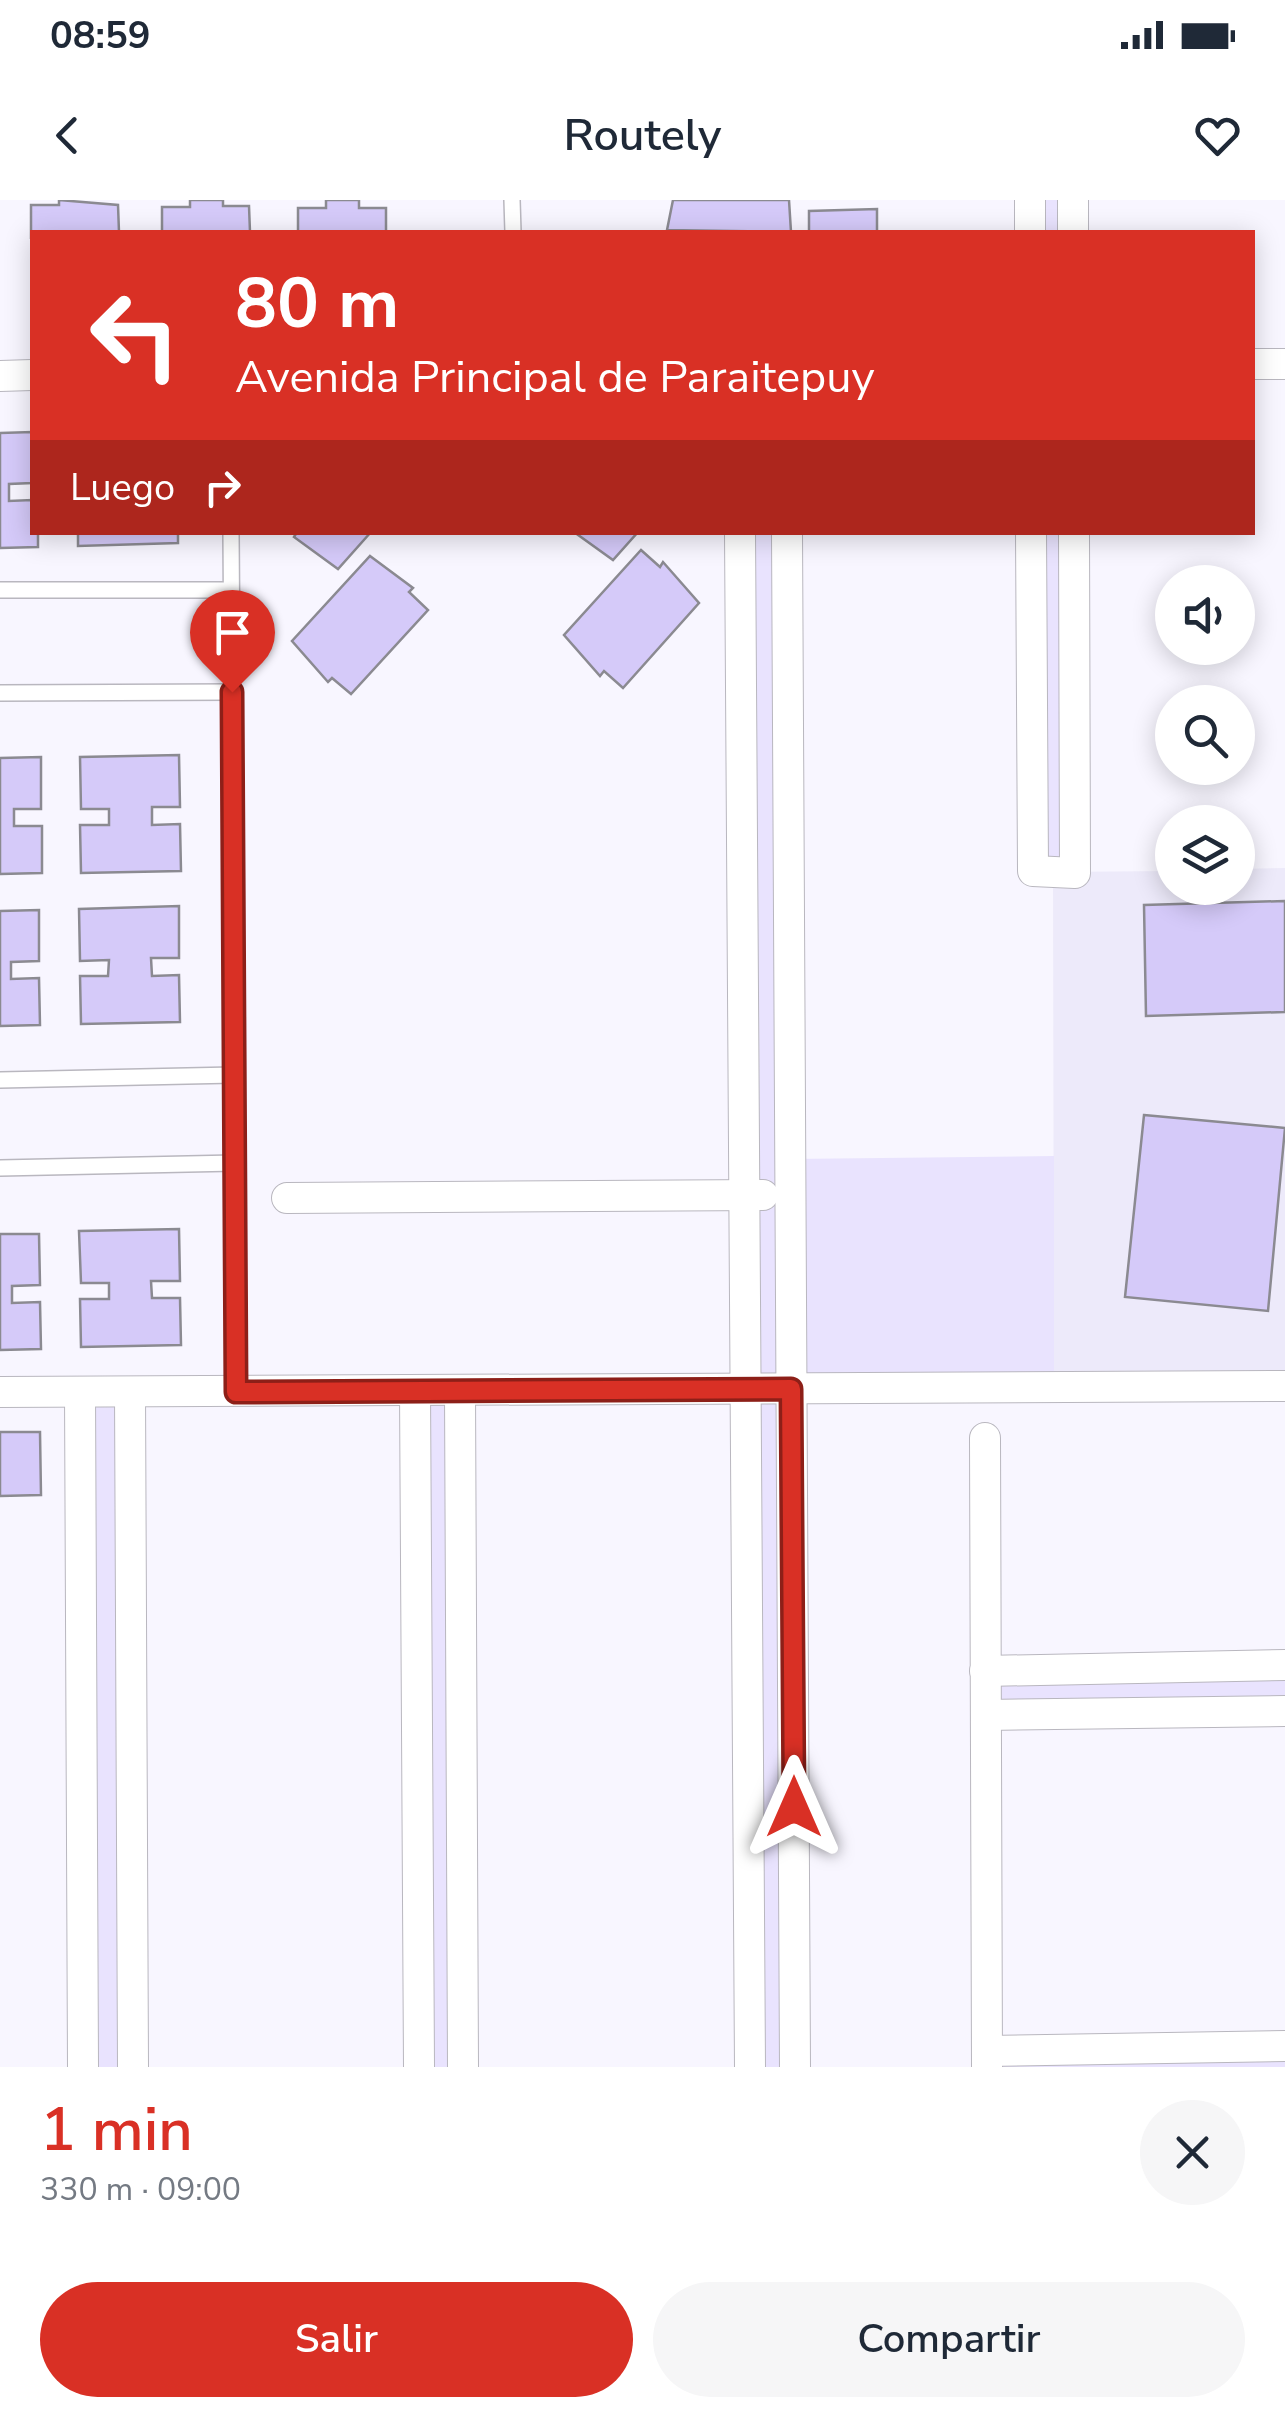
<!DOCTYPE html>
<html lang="es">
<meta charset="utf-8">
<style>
body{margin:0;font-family:"Nunito Sans",sans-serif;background:#f6f6f7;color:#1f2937;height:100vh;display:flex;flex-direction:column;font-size:38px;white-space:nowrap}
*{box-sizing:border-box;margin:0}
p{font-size:32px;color:#747a83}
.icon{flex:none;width:55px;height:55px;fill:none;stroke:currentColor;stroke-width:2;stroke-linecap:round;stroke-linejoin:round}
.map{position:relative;height:1867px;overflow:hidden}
.sheet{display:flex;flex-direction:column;background:#fff;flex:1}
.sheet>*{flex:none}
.guide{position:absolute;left:30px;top:30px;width:1225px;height:305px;border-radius:0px;box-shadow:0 5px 25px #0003;background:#d93025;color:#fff;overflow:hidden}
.controls{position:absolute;left:1155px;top:365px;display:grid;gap:20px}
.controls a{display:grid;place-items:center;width:100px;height:100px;border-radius:50%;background:#fff;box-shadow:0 5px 25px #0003;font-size:50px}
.pin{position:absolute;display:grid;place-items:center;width:85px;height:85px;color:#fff;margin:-102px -42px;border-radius:50% 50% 50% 0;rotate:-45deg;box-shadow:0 0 10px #0007}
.pin .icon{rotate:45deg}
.me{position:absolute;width:110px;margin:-55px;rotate:0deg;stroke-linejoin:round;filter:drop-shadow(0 0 8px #0008)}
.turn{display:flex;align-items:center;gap:35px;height:210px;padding:0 40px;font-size:45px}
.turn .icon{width:130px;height:130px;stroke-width:2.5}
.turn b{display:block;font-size:70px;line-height:85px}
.then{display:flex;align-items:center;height:95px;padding:0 40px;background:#0003;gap:20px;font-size:38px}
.round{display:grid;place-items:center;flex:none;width:105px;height:105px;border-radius:52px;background:#f6f6f7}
.head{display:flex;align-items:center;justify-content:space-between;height:170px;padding:0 40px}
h1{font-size:60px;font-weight:600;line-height:75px;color:#d93025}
.cta{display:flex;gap:20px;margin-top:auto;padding:20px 40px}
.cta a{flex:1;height:115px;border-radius:60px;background:#d93025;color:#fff;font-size:40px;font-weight:600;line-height:115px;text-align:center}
.cta a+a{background:#f6f6f7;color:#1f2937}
.status{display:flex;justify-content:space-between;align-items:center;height:70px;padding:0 50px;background:#fff;direction:ltr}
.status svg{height:28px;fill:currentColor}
header{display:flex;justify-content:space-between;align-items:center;height:130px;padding:0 40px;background:#fff;font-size:45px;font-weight:600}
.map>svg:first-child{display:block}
.built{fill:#edeafa}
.green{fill:#e9e3fe}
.building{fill:#d5caf9;stroke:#8b8a91;stroke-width:2.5}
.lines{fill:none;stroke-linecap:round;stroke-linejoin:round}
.service-casing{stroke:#b9b7bf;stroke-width:18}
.minor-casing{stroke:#b9b7bf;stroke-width:32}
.service{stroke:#fff;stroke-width:15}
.minor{stroke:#fff;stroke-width:30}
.route-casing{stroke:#8d1f18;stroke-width:25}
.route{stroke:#d93025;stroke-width:18}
</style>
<div class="status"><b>08:59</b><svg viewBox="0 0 49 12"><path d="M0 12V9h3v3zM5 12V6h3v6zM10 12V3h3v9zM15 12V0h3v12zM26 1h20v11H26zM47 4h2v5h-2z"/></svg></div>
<header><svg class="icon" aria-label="back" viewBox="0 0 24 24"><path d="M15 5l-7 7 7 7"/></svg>Routely<svg class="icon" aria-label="heart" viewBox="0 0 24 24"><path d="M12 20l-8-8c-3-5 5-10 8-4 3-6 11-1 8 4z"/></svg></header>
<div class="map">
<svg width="1285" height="1867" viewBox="0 0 1285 1867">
<rect width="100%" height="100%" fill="#f8f6ff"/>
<!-- built -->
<polygon class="built" points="1285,668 1285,1186 1054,1187 1053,672 1172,671 1172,688 1238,688 1238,669"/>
<!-- green -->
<g class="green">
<rect x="1030" y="0" width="43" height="32"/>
<polygon points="740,333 787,333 790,959 1054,956 1054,1187 792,1189 795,1867 750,1867"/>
<polygon points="1031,333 1074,333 1075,673 1033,671"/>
<polygon points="415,1191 460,1191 463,1867 419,1867"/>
<polygon points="80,1192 130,1192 133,1867 83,1867"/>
<polygon points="1285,1465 1285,1511 986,1515 985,1471"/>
<polygon points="1285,1846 1285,1867 987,1867 987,1851"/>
</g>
<!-- building -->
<g class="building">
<polygon points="59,0 118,5 119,32 32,32 31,39 31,5 59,5"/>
<polygon points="190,0 223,0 223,6 249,6 250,32 162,32 162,7 190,7"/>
<polygon points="326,0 359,0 359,8 386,8 386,32 298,32 298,8 326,8"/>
<polygon points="673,0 789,0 791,32 667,30"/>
<polygon points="877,9 877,32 809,32 809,11"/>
<polygon points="32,232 32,283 9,284 9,301 32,300 32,332 38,332 38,347 0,348 0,233"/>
<polygon points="78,332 178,332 178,343 78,346"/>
<polygon points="371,332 338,369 294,337 297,332"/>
<polygon points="574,332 638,332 613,360"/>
<polygon points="641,350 660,367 663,362 699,403 623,488 604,471 600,476 564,435"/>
<polygon points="370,356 413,388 409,392 428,410 351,494 332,478 328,482 292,441"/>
<polygon points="179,555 180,607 152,607 152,625 180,624 181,671 81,673 80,625 109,625 109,609 81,609 80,557"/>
<polygon points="41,557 41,609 14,609 14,626 42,626 42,673 0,674 0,558"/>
<polygon points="1285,701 1285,812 1146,816 1144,705"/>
<polygon points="179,706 179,758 151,758 152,776 179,775 180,822 81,824 80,776 108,776 109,760 80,761 79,709"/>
<polygon points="39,710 39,761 11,762 11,779 39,778 40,825 0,826 0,711"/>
<polygon points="1144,915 1285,928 1268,1111 1125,1097"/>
<polygon points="179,1029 180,1081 151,1081 152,1098 180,1098 181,1145 81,1147 80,1099 109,1099 109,1083 81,1083 79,1031"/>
<polygon points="0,1034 39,1034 40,1085 12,1086 12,1103 40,1102 41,1149 0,1150"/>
<polygon points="0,1232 40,1232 41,1295 0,1296"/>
</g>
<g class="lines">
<!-- service casing -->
<g class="service-casing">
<g id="service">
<polyline points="512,0 513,32"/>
<polyline points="231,332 237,1192"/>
<polyline points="0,390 231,390"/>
<polyline points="0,493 232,492"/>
<polyline points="0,880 234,875"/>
<polyline points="0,968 235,963"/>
</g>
</g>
<!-- minor casing -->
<g class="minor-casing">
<g id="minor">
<polyline points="1030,0 1030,32"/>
<polyline points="1073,0 1073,32"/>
<polyline points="1252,164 1285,164"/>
<polyline points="0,176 32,175"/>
<polyline points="740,332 750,1867"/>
<polyline points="787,332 795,1867"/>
<polyline points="1031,332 1033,671 1075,673 1074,332"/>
<polyline points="287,998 763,995"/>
<polyline points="415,1191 419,1867"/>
<polyline points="460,1191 463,1867"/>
<polyline points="0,1192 1285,1186"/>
<polyline points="80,1192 83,1867"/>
<polyline points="130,1192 133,1867"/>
<polyline points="985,1238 987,1867"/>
<polyline points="985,1471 1285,1465"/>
<polyline points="986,1515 1285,1511"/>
<polyline points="987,1851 1285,1846"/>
</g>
</g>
<!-- service -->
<use href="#service" class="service"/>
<!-- minor -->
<use href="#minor" class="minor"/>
</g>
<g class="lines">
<!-- route casing -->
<g class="route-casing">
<polyline id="route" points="232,492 236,1192 791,1189 794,1607"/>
</g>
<!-- route -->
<use href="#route" class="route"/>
</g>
</svg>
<div class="controls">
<a><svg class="icon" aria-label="sound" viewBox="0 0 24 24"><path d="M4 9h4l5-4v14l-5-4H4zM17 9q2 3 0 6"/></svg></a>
<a><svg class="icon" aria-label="search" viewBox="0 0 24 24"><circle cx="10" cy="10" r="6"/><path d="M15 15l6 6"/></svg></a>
<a><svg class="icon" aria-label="layers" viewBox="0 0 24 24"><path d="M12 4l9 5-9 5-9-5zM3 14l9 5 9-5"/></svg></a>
</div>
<div class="pin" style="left:232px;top:492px;background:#d93025"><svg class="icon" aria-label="arrive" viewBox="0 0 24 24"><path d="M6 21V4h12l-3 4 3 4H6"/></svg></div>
<svg class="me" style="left:794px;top:1607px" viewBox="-20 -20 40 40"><path d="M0-17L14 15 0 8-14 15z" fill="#d93025" stroke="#fff" stroke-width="4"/></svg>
<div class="guide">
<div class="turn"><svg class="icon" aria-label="left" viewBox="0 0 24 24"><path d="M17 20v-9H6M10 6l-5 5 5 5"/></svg><div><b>80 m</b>Avenida Principal de Paraitepuy</div></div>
<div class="then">Luego<svg class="icon" aria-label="right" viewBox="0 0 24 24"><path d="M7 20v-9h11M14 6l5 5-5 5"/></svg></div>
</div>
</div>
<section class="sheet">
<div class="head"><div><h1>1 min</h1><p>330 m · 09:00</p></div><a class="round"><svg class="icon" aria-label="close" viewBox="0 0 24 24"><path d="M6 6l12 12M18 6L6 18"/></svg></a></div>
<div class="cta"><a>Salir</a><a>Compartir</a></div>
</section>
